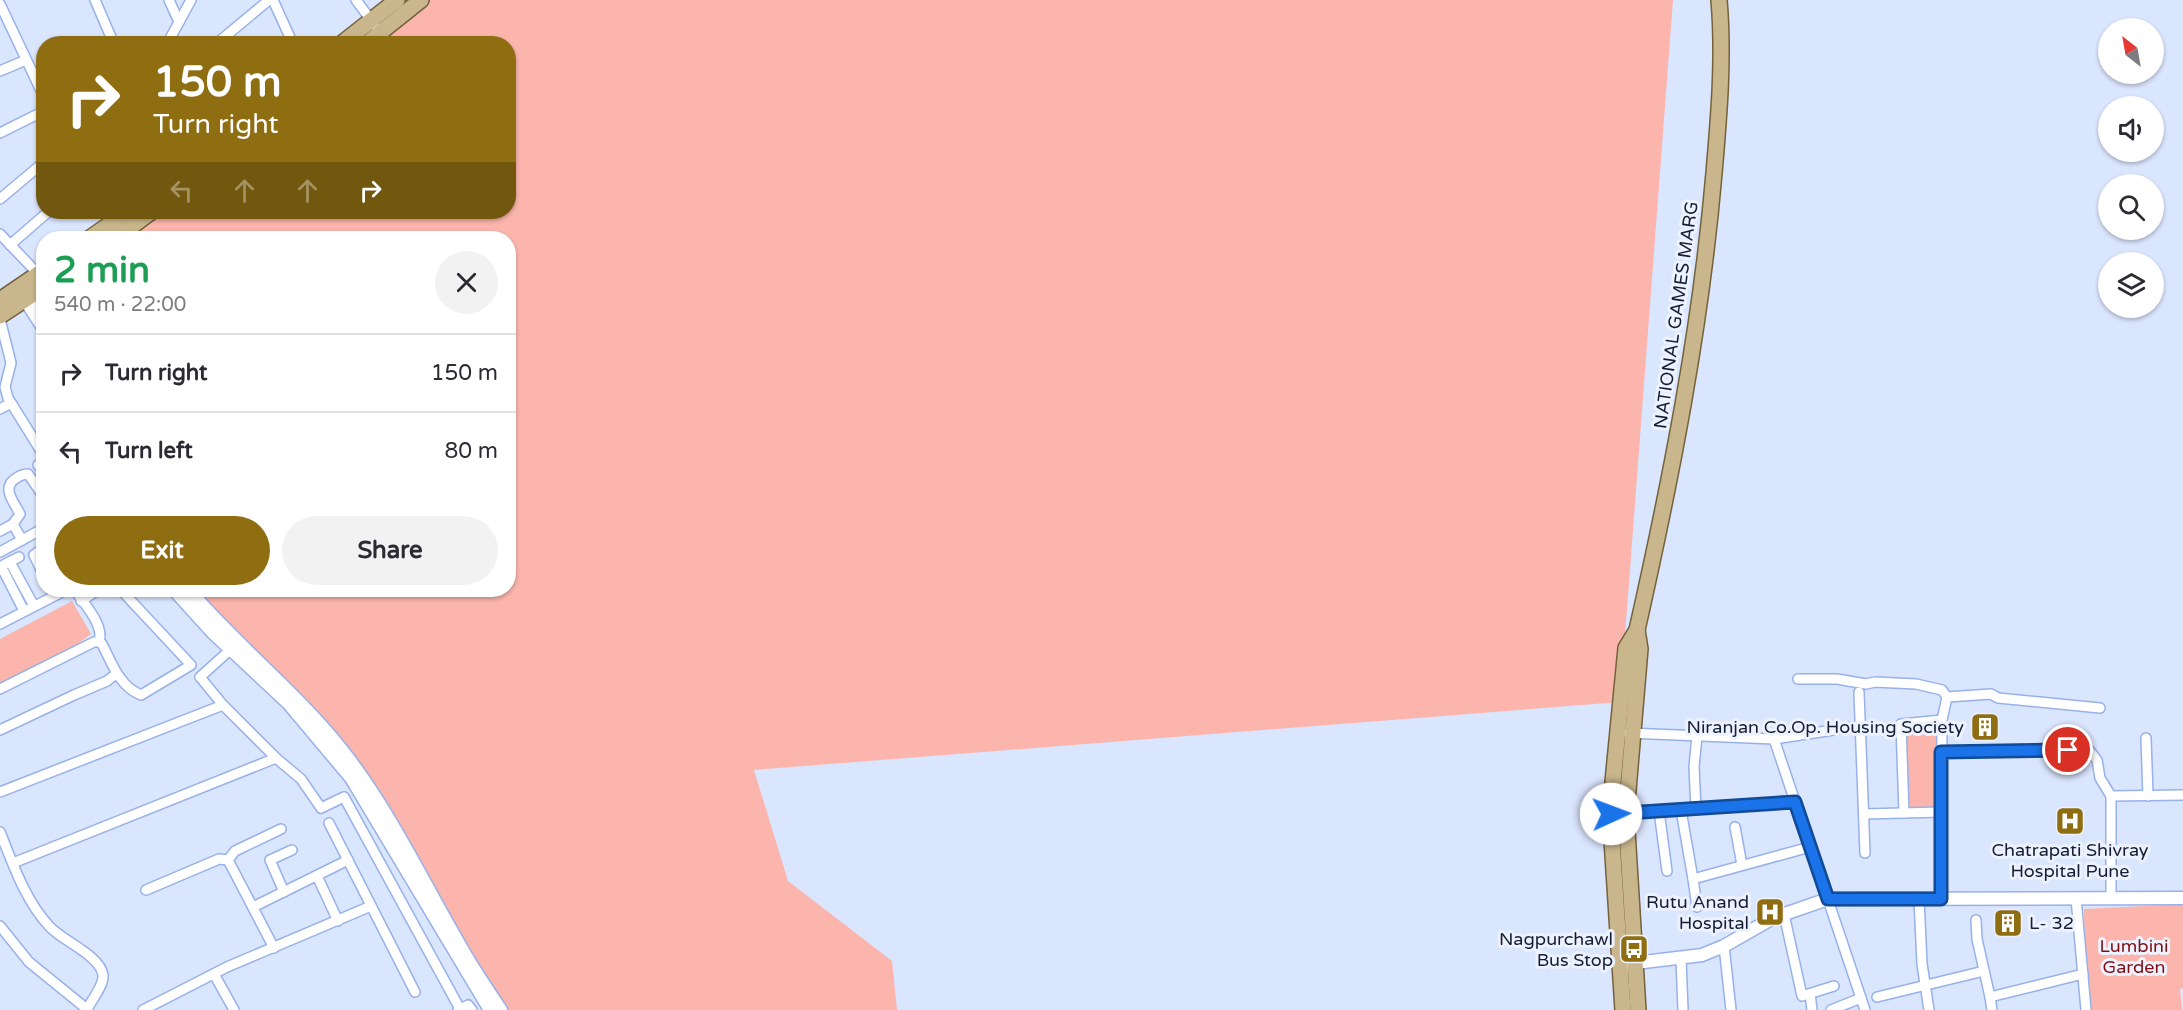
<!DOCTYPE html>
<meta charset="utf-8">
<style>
body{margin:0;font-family:"Varela Round",sans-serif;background:#f2f2f3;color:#2b2b33;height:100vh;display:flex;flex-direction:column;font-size:22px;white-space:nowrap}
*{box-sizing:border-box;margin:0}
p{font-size:20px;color:#7c7c81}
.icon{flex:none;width:33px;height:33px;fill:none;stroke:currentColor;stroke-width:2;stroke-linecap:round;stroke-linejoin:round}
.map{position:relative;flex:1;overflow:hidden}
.details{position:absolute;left:36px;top:231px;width:480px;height:366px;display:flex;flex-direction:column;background:#fff;border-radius:24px;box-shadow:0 2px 4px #0004}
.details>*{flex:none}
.banner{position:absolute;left:36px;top:36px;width:480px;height:183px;border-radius:24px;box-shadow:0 2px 4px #0004;background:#8f6e12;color:#fff;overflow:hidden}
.needle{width:39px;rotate:329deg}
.tools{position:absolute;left:2098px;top:18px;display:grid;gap:12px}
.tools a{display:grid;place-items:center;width:66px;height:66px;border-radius:50%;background:#fff;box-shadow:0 2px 4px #0004;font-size:30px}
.pin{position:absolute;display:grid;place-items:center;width:51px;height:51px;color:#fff;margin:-26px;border:3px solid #fff;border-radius:50%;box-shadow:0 2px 6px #0007}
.me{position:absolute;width:66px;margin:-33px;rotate:88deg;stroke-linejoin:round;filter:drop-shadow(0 0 4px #0008)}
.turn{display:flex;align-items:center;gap:21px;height:126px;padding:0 18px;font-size:27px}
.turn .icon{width:78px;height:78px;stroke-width:2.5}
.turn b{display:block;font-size:42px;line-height:51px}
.lanes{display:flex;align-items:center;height:57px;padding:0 18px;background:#0003;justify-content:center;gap:30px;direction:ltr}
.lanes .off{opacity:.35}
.round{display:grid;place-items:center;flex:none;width:63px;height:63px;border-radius:32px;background:#f2f2f3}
.summary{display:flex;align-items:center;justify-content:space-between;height:102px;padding:0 18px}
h1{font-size:36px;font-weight:700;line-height:45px;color:#1e9e55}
.button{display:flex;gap:12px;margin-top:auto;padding:12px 18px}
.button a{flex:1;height:69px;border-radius:36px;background:#8f6e12;color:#fff;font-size:24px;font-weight:700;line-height:69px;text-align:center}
.button a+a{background:#f2f2f3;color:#2b2b33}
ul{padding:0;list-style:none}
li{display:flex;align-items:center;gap:18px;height:78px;padding:0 18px;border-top:2px solid #e1e1e2}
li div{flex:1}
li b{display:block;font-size:22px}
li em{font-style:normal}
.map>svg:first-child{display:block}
.green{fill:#fbb5ad}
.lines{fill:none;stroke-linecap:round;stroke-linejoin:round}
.minor-casing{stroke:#97b1eb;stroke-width:12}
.tertiary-casing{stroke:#97b1eb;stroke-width:15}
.primary-casing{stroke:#73623c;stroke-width:18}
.minor{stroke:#fff;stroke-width:9}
.tertiary{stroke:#fff;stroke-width:12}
.primary{stroke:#c9b68c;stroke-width:15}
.route-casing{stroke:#114b97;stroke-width:15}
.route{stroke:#1a73e8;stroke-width:10}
.labels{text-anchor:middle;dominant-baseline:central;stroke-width:6;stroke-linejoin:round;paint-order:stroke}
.street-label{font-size:18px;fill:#151e34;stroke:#edf2ff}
.poi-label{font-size:18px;fill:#151e34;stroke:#edf2ff;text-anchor:end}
.park-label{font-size:18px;fill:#810e13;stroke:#edf2ff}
</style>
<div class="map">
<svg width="2183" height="1010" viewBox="0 0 2183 1010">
<rect width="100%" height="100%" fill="#dae5fe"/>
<!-- green -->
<g class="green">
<polygon points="395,0 1673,0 1620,702 754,770 788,881 892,961 897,1010 501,1010 288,700 184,590 508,590 508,238 108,238 140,212 508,212 508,44 342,43"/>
<polygon points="72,601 91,634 71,649 0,685 0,639"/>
<polygon points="1942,720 1941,812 1904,813 1901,724"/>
<polygon points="2183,904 2183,988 2180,989 2182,1010 2089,1010 2085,973 2084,909"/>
</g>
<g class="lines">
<!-- minor casing -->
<g class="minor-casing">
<g id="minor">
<polyline points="95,0 114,44"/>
<polyline points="169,0 179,22"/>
<polyline points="273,0 293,44"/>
<polyline points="356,0 380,32"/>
<polyline points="0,4 44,97"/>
<polyline points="167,44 191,0"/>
<polyline points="216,44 269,0"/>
<polyline points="0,71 26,60"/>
<polyline points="0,133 44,111"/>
<polyline points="0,199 44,162"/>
<polyline points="0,234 40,276"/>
<polyline points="10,245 48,212"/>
<polyline points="0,319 11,363 5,387 8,398 41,451"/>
<polyline points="0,409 11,403"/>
<polyline points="38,465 44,472"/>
<polyline points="0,531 13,524"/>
<path d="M 22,540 L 13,524 L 20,514 C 15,504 1,488 15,479 C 19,476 23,474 28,474 L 44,497"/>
<polyline points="44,547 34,555 44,576"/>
<polyline points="0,552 44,528"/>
<polyline points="10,562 34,606"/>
<polyline points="5,564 19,557"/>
<polyline points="1,566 24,611"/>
<path d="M 75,590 C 83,603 105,625 99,642"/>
<polyline points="81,601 98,590"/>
<polyline points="0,624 66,590"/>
<polyline points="230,650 200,677 223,705 276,758 301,779 321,808 344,797 460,1009"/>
<polyline points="1798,679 1837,679 1866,684 1875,682 1916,684 1942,690 1947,697"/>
<path d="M 0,689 L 94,642 L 99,642 L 102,644 C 112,663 119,686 141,695 L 191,665 L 121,590"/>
<polyline points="1859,692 1865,853"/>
<polyline points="1947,697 1991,694 1998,698 2100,708"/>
<polyline points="0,730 74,695 107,681 116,674"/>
<polyline points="1628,733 1774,739 1865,1010"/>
<polyline points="2146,738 2148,796"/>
<polyline points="1774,739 1860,726"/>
<polyline points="1941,752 2089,750 2097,760 2100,778 2111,796"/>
<polyline points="0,792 223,705"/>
<polyline points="2111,796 2183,795"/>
<polyline points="1696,809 1694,767 1697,736"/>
<polyline points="1681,810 1693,879 1810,847"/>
<polyline points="1659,811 1667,871"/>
<polyline points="1904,813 1901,724 1942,720"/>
<polyline points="1624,814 1795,802"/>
<polyline points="1864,814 1941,812"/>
<polyline points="329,823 415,992"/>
<polyline points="1735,827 1742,865"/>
<path d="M 0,832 C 13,864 25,900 49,926 C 62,941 100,955 103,975 C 104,985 92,1000 87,1009"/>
<polyline points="228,860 235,851 281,829"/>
<polyline points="13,863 276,758"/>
<polyline points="317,876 338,921"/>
<polyline points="1693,879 1697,907"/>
<polyline points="146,890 219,859 228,860 274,948"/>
<polyline points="284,892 270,860 292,850"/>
<polyline points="2076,898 2086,1010"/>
<polyline points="2111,898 2111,796"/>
<polyline points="1919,899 1922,964 1929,1010"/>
<polyline points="1941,899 1942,720 1947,697"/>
<polyline points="253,907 348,860"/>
<polyline points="1784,914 1802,996 1834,986"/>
<polyline points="1976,920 1977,939 1990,997"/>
<polyline points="0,926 29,962 88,1010"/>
<polyline points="1724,946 1731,1010"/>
<polyline points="1681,959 1683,1010"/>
<polyline points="214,974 234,1010"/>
<polyline points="1810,994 1812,1010"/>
<polyline points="1877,997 1984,971"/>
<polyline points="143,1010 227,967 371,906"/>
<polyline points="458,1010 468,1005 472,1010"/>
<polyline points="1831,1010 1861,998"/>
<polyline points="1992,1010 1990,997 2083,974"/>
</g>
</g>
<!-- tertiary casing -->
<g class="tertiary-casing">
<g id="tertiary">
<polyline points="31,287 44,311"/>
<polyline points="20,292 44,329"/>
<polyline points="174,590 212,632 288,703 351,778 490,1010"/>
<path d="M 189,590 C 237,646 296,692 342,750 C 394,816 428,893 471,964 C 481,980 491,995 501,1010"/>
<polyline points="1627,964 1702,955 1724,946 1773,918 1828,899 2183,898"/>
</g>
</g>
<!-- primary casing -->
<g class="primary-casing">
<g id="primary">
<polyline points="341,44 397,0"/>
<polyline points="366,44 421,0"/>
<polyline points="90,238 127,212"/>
<polyline points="116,238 151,212"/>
<polyline points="0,300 44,270"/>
<polyline points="0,316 44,287"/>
<polyline points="1637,630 1640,649 1626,814 1638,1010"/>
<path d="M 1623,1010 L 1612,840 L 1612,792 L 1626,648 L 1637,630 C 1671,479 1701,327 1714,173 C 1719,116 1724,57 1719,0"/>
</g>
</g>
<!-- minor -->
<use href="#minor" class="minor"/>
<!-- tertiary -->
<use href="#tertiary" class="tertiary"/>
<!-- primary -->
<use href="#primary" class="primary"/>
</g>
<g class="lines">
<!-- route casing -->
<g class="route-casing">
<polyline id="route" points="1611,814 1795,802 1828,899 1941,899 1941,752 2068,750"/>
</g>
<!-- route -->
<use href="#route" class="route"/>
</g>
<!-- icons -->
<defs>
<g id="building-square" transform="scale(1.5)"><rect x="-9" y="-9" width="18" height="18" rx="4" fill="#8f6e12" stroke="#edf2ff"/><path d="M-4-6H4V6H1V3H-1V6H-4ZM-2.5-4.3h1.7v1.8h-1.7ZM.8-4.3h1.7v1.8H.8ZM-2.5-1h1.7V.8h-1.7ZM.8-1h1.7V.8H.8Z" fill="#fff"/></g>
<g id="hospital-square" transform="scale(1.5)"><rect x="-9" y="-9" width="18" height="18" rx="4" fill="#8f6e12" stroke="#edf2ff"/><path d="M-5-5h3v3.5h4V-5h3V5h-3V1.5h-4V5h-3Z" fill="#fff"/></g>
<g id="bus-square" transform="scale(1.5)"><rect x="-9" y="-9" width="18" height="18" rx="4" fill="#8f6e12" stroke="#edf2ff"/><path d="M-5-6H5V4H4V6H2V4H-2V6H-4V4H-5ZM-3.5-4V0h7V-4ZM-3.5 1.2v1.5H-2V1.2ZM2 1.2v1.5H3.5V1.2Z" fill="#fff"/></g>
</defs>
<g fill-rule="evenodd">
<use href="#building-square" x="1985" y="727"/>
<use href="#hospital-square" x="2070" y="821"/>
<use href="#hospital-square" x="1770" y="912"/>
<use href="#building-square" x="2008" y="923"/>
<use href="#bus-square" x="1634" y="949"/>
</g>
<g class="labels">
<!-- street labels -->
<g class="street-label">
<text transform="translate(1676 315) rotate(-82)">NATIONAL GAMES MARG</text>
</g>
<!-- poi labels -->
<g class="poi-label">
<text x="1964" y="727">Niranjan Co.Op. Housing Society</text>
<text x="2070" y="850" text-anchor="middle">Chatrapati Shivray<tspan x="2070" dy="21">Hospital Pune</tspan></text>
<text x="1749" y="902">Rutu Anand<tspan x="1749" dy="21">Hospital</tspan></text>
<text x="2029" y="923" text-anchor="start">L- 32</text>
<text x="1613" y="939">Nagpurchawl<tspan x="1613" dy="21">Bus Stop</tspan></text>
</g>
<!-- park labels -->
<g class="park-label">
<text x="2134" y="946">Lumbini<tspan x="2134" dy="21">Garden</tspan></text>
</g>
</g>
</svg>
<div class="tools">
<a><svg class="needle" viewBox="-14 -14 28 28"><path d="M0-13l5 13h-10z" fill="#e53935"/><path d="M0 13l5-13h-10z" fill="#7c7c81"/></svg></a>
<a><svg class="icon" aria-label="sound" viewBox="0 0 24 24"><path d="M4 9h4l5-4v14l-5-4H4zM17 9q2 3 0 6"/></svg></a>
<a><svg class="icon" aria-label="search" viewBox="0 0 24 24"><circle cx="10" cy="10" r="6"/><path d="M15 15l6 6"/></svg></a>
<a><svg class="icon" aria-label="layers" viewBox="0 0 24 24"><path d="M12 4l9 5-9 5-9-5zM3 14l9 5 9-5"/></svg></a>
</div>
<div class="pin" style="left:2068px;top:750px;background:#d93025"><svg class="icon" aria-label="arrive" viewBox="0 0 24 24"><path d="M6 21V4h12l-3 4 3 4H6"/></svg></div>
<svg class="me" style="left:1611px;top:814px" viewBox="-20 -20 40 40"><circle r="19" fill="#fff"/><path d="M0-13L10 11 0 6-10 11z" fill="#1a73e8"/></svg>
<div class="banner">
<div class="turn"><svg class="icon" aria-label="right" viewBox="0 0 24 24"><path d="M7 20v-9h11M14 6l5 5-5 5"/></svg><div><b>150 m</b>Turn right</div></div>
<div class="lanes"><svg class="icon off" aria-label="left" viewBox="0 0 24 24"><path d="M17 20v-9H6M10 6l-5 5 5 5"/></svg><svg class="icon off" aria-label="ahead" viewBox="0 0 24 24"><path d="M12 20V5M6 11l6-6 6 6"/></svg><svg class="icon off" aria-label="ahead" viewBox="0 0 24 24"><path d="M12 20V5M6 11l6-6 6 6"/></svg><svg class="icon" aria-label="right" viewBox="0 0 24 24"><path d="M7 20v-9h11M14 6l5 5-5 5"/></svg></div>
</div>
<section class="details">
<div class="summary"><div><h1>2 min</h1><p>540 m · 22:00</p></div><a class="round"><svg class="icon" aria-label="close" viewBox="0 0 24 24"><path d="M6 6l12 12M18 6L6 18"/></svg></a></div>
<ul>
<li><svg class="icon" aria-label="right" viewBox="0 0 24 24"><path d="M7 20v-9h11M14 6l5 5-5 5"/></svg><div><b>Turn right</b></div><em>150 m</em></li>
<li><svg class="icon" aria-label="left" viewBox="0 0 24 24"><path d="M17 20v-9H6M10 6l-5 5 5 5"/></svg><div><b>Turn left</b></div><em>80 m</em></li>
</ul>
<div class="button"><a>Exit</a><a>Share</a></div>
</section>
</div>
